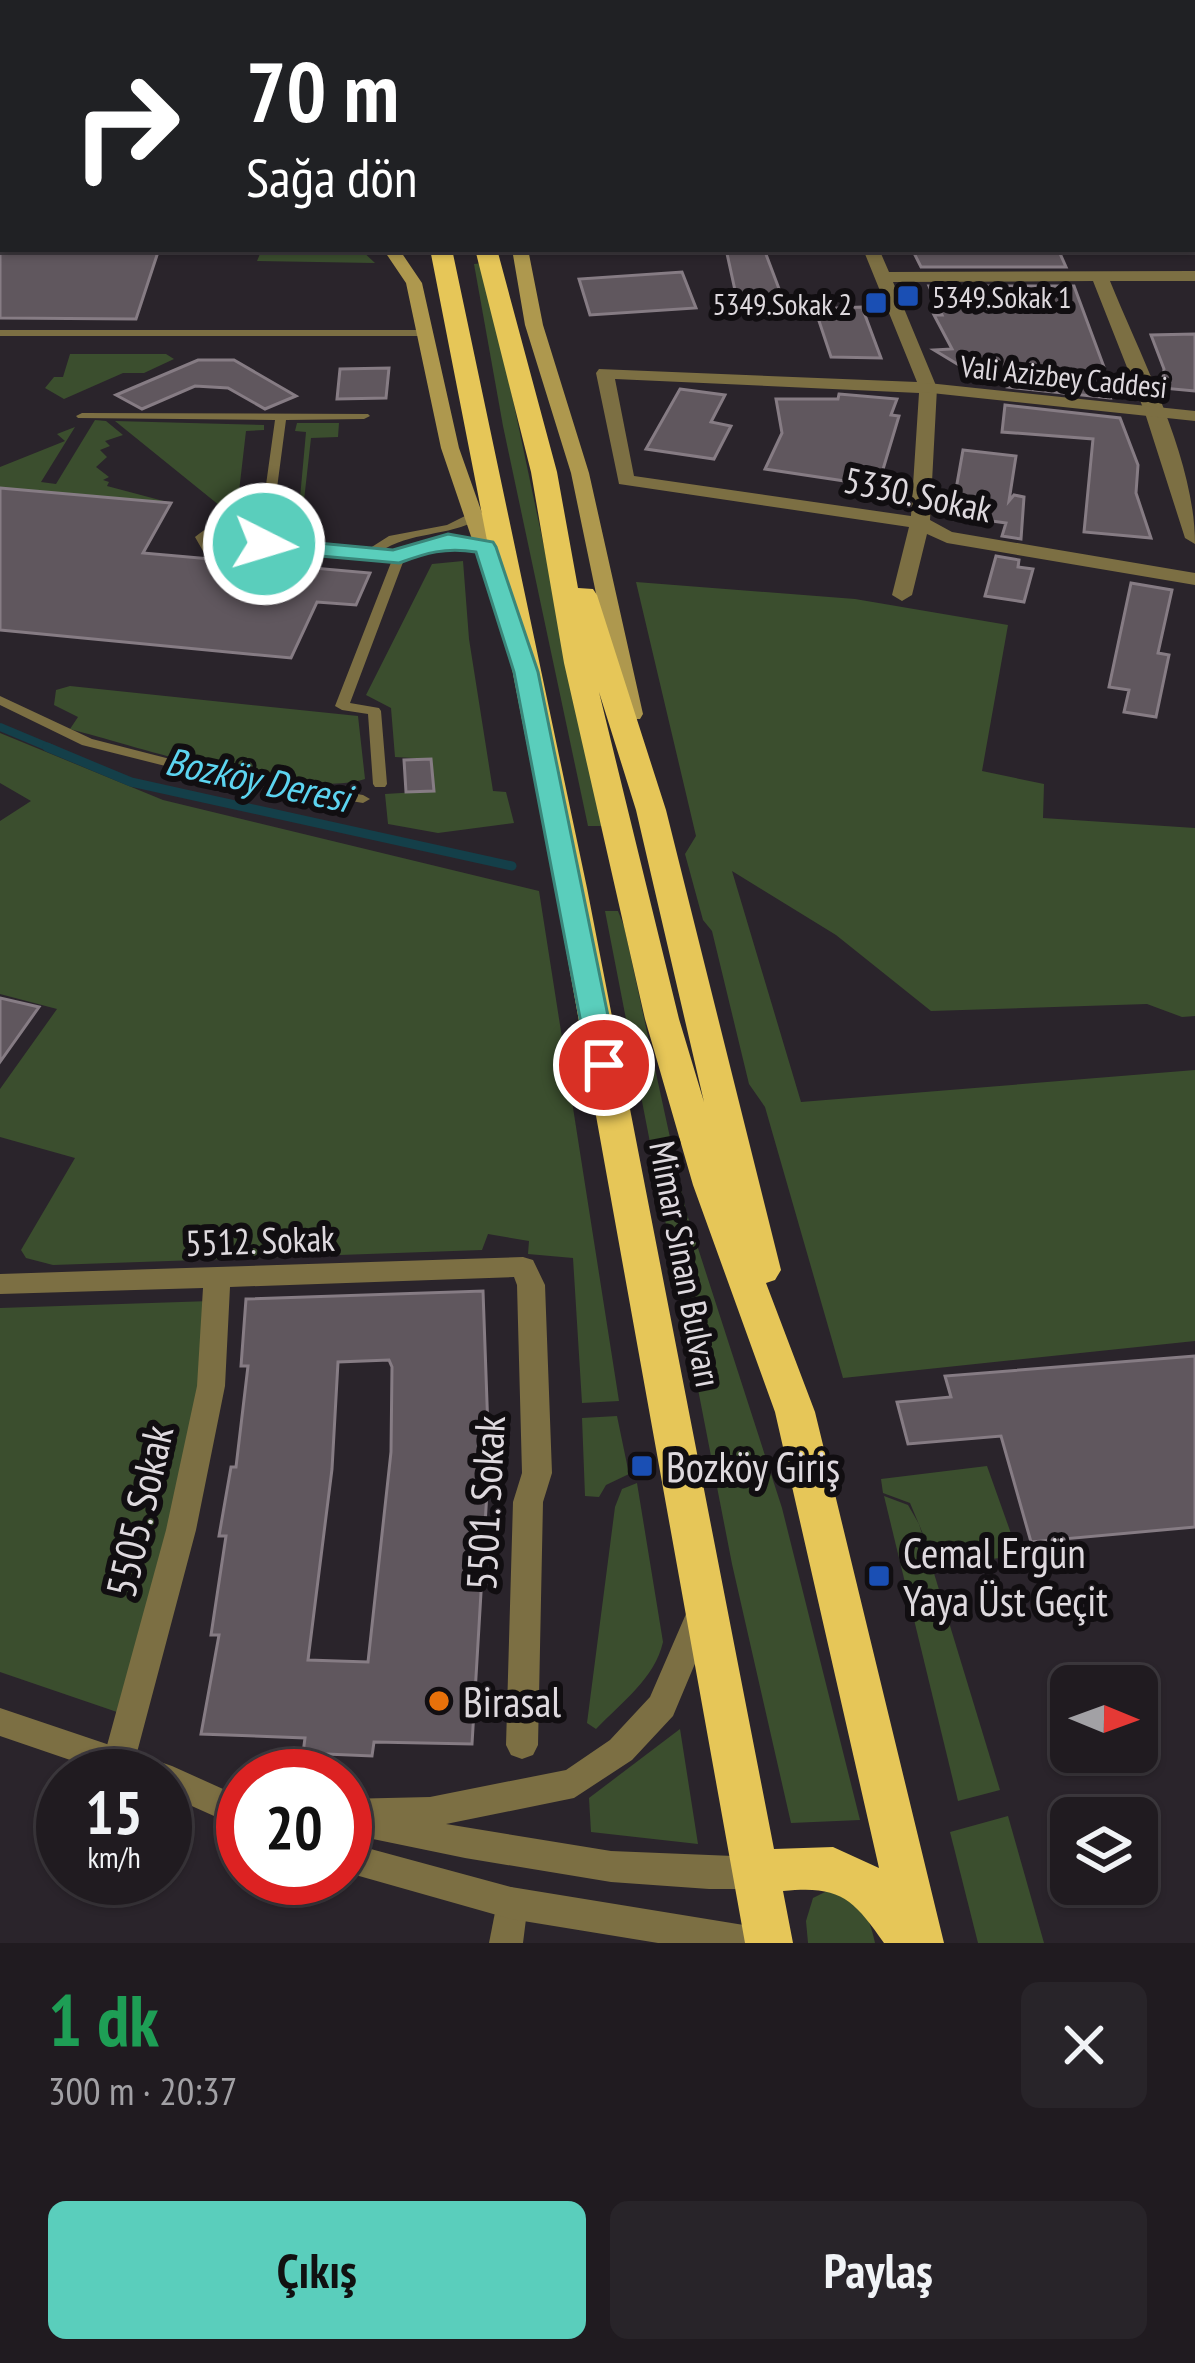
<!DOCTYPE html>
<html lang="tr">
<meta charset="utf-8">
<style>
body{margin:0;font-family:"PT Sans Narrow",sans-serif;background:#282429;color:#f1f3f6;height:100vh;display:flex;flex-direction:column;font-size:45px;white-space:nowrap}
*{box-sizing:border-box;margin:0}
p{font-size:39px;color:#a2a1a5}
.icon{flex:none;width:66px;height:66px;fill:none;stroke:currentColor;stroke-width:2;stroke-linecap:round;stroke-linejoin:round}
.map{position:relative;height:1943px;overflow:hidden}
.details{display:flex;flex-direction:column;background:#201b20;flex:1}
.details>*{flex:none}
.guide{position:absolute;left:0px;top:0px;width:1197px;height:252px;box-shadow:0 3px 9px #0004,0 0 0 3px #3d393e;background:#202124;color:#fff;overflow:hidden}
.needle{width:78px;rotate:91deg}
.buttons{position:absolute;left:1050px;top:1665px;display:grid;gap:24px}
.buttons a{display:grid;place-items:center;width:108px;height:108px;border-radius:18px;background:#201b20;box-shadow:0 3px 9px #0004,0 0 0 3px #3d393e;font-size:60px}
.speed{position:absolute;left:36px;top:1749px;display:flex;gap:24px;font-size:60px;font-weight:700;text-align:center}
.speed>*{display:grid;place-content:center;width:156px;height:156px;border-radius:50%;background:#201b20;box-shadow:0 3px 9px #0004,0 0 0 3px #3d393e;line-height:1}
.speed small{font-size:30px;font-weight:400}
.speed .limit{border:18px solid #d22;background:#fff;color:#111}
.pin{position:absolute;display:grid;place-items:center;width:102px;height:102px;color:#fff;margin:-51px;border:6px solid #fff;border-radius:50%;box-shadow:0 3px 12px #0007}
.me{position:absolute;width:132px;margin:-66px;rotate:95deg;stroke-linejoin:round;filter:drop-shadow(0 0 9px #0008)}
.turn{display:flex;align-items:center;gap:42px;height:252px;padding:0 48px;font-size:54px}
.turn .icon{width:156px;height:156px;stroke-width:2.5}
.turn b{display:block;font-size:84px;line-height:102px}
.round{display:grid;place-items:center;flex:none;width:126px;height:126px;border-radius:18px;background:#282429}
.head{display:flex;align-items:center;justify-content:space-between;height:204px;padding:0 48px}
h1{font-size:72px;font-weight:700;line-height:90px;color:#1e9e55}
.action{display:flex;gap:24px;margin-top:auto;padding:24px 48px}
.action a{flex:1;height:138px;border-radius:18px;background:#5acebc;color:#111;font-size:48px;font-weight:700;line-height:138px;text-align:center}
.action a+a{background:#282429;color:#f1f3f6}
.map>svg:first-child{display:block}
.industrial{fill:#382a1e}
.green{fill:#3b4e2e}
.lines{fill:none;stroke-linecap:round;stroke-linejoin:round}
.stream-far1{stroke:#143f49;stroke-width:8}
.stream{stroke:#143f49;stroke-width:9}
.building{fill:#60575e;stroke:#867c84;stroke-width:3;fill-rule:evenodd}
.service{fill:#7c6f43;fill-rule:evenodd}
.minor{fill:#7c6f43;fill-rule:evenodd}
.tertiary{fill:#7c6f43;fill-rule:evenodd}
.secondary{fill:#ae984e;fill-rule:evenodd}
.trunk{fill:#e6c658;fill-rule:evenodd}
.route{fill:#5acebc;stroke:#3a867a;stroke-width:3}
.transit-dot{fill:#1a4fb4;stroke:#110e11;stroke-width:4.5}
.food-dot{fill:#e8710a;stroke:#110e11;stroke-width:4.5}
.labels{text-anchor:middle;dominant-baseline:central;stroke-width:12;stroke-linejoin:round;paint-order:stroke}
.far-poi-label{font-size:30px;fill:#ded9de;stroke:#110e11;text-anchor:start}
.far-street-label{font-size:30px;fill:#ded9de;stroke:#110e11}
.street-label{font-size:36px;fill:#ded9de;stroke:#110e11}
.water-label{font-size:39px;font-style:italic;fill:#5cd4f0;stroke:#110e11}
.near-poi-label{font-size:42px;fill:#ded9de;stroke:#110e11;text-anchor:start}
.near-street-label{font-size:42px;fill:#ded9de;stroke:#110e11}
</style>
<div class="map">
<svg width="1195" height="1943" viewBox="0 0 1195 1943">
<rect width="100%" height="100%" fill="#2a242b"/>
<!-- industrial -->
<polygon class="industrial" points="479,0 1195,0 1195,176 1194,3"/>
<!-- green -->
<g class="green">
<polygon points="262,249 360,249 375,263 257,261"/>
<polygon points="484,263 603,826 588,826 503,426 474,264"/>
<polygon points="70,354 166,354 174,359 144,373 123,373 64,399 45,388 54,377 63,377"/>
<polygon points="95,420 106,421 123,435 105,441 110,446 100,450 107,457 96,467 109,477 103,480 109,482 107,486 171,503 0,488 0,467 65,441 57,434 75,427 41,482 56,484"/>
<polygon points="115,421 264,425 264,430 246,431 237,509 252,510 250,521 230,514"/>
<polygon points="297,423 339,423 338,437 311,438 301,527 290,543 280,542 285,510 299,509 306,432 295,431"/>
<polygon points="463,561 469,639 493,791 506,792 514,823 438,833 388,824 385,794 434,791 430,759 395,757 391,708 366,695 432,564"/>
<polygon points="636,582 855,599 1008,625 982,771 1044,784 1043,818 1195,828 1195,1016 1182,1017 1147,1004 931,1011 836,935 732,871 801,1102 1195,1070 1195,1341 843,1378 765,1107 749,1084 712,931 703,920 685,854 696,836"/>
<path d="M 70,686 L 358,716 L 365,779 C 297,800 142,748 70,729 L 78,717 L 54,705 L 56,690 Z"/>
<polygon points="0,733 163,800 539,891 619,1401 582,1403 573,1258 528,1254 529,1241 488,1234 482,1250 53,1265 26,1258 21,1250 75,1158 0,1137 0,1089 57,1009 0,994 0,821 31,801 0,783"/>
<polygon points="605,911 618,911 624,926 686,1211 782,1508 860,1820 791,1823 732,1564"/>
<polygon points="211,1301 205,1408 117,1712 0,1672 0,1308"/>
<polygon points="617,1416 629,1474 606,1485 599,1497 585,1496 582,1418"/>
<polygon points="987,1466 1019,1556 936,1565 910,1503 883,1493 881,1479"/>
<path d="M 637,1483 L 663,1642 C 655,1678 621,1703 596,1729 L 587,1723 L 615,1507 L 622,1489 Z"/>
<polygon points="884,1496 908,1505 919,1524 1000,1790 958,1801"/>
<polygon points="680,1729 698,1844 591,1832 589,1798"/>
<polygon points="1008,1816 1044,1943 978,1943 950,1832"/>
<path d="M 829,1890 C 860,1897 868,1912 875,1943 L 808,1943 L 806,1921 L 813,1898 Z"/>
</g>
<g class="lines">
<!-- stream-far1 -->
<polyline class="stream-far1" points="0,727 55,750"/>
<!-- stream -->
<polyline class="stream" points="47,747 131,782 512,866"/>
</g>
<!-- building -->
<g class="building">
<polygon points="0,249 159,249 136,319 0,318"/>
<polygon points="726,249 764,249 784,302 738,304"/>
<polygon points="912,249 1058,249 1066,267 921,267"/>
<polygon points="682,272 696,308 590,315 579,279"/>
<polygon points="929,286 1074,286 1111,386 1104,386 1110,398 1007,387 1007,379 969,371 934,350 952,349 934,315 942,315"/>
<polygon points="862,307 881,358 831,357 815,309"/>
<polygon points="1195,334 1195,391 1162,388 1164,369 1151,335"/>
<polygon points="198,360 234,360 296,396 265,409 228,388 195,386 142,409 116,395"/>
<polygon points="389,368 386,398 337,399 340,369"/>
<polygon points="680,389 725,395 711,422 731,426 714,459 646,449"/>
<polygon points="839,394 897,399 891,415 899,416 878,486 765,469 782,433 776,399 838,399"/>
<polygon points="1005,405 1120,418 1138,465 1136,493 1151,538 1084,532 1093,439 1002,432"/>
<polygon points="963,450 1016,456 1009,501 1014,495 1024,497 1021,539 1002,536 1006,523 935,513 936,493 955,495"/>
<polygon points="0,488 171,503 143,553 370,573 356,605 317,602 291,658 0,630"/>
<polygon points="996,556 1019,560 1018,567 1033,569 1024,602 985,596"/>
<polygon points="1131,583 1172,590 1158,653 1169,655 1156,717 1124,712 1129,690 1109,687"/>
<polygon points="431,759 434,791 406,792 404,760"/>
<polygon points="0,998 39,1007 0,1062"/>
<path d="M 483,1291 L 489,1458 L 472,1744 L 374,1742 L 372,1756 L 303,1753 L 305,1738 L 201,1734 L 219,1635 L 211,1635 L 226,1536 L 219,1536 L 231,1467 L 236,1467 L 248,1366 L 241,1366 L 246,1299 ZM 389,1360 L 392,1367 L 391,1452 L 368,1662 L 308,1660 L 332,1469 L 338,1362 Z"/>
<polygon points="1195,1356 1195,1527 1031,1542 1001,1436 908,1444 897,1402 951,1397 945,1376"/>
</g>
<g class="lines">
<!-- service -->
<g class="service">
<polygon points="485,0 493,0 494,3 486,3"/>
<rect x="0" y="150" width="3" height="6"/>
<polygon points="0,330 426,330 431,333 426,336 0,336"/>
<path d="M 82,413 L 368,414 L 370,416 L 364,419 L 286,420 L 270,541 L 367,550 L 389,536 L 447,525 L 471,513 L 479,513 L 479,519 C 448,537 410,531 380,552 L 396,553 L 400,547 C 431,540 461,533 491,547 L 485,551 L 448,545 L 408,553 L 405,557 L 350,703 L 379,708 L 381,711 L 387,784 L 385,787 L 375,787 L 373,784 L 368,714 L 342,710 L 335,706 L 392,560 L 264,548 L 231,556 L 203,551 L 195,537 C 215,520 236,518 260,528 L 275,420 L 78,418 L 76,416 ZM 233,528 L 245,530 L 259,537 L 258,542 L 231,548 L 211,545 L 208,538 L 221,530 Z"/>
<polygon points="0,696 92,739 217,771 363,795 370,799 363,803 217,779 82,745 0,705"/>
</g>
<!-- minor -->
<g class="minor">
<rect x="545" y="0" width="14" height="3"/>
<rect x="668" y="0" width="14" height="3"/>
<polygon points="938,0 952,0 953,3 939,3"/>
<polygon points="1057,0 1071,0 1072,3 1058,3"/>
<rect x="1194" y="13" width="1" height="8"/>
<rect x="1194" y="152" width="1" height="10"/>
<path d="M 863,249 L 879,249 L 889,272 L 1195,271 L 1195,281 L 1110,281 C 1142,360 1195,459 1195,544 L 1185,538 L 1145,413 L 1093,281 L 893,282 L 937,388 L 930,520 L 952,532 L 1195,573 L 1195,585 L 947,543 L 927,534 L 912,595 L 902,601 L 892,595 L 909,527 L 619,484 L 596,373 L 599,369 L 917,382 ZM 615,379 L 919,393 L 911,516 L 634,476 Z"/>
<polygon points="523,1257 533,1260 545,1285 552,1473 543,1502 538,1745 533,1755 522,1759 511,1755 506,1745 513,1502 522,1473 517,1285 514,1277 230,1287 225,1386 196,1530 135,1760 130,1770 119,1774 108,1770 103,1760 166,1530 197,1386 203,1288 0,1294 0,1274"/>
<polygon points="511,1887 523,1892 528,1903 523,1943 489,1943 499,1892"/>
</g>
<!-- tertiary -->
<g class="tertiary">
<polygon points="803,0 817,0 818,3 804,3"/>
<rect x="0" y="170" width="3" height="10"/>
<polygon points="928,383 1195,411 1195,421 922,392 922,384"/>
<polygon points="700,1603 711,1607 715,1616 673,1716 632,1760 574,1798 446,1824 611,1851 758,1857 770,1862 775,1873 770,1884 758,1889 709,1889 611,1882 465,1858 368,1838 354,1829 345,1829 345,1799 430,1797 566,1770 610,1740 650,1697 689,1607"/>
<polygon points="0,1708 172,1766 243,1798 243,1829 165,1794 165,1776 117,1776 0,1736"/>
<polygon points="345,1842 511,1887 756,1927 768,1932 773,1943 658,1943 511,1919 345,1872"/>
</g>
<!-- secondary -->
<g class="secondary">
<rect x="363" y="0" width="14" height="3"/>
<polygon points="452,0 466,0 467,3 453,3"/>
<rect x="1194" y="190" width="1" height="10"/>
<polygon points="383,249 399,249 422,283 459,448 512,598 509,602 502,604 492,598 441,448 406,283"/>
<polygon points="512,249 528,249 543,325 589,473 643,714 640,719 624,719 621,714 571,473 525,325"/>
</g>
<!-- trunk -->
<g class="trunk">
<rect x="383" y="0" width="18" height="3"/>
<polygon points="421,0 439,0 440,3 422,3"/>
<path d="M 430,249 L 452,249 L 587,888 L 774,1849 L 833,1847 L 879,1868 L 775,1412 L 693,1185 L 645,1019 L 564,663 L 531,472 L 475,249 L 497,249 L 557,472 L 578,588 L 593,589 L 597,595 L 666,810 L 781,1270 L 775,1280 L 766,1283 L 815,1412 L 944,1943 L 884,1943 C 853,1898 839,1885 783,1891 L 793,1943 L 745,1943 L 555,888 ZM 599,692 L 636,810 L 704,1102 L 679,1019 Z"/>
</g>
</g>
<!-- route -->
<path class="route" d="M 448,534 L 493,542 L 496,547 L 538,672 L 618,1065 L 614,1072 L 594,1072 L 589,1065 L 514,672 L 476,552 C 445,547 426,553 399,563 L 264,551 L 253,544 L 264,538 L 393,550 Z"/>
<!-- markers -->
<g class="transit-dot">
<rect x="896" y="284" width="24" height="24" rx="6"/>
<rect x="864" y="291" width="24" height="24" rx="6"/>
<rect x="630" y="1454" width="24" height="24" rx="6"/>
<rect x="867" y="1564" width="24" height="24" rx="6"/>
</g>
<circle class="food-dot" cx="439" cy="1701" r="12"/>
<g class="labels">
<!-- far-poi labels -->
<g class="far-poi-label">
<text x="932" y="296">5349.Sokak 1</text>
<text x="852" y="303" text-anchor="end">5349.Sokak 2</text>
</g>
<!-- far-street labels -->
<g class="far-street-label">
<text transform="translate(1064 376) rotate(6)">Vali Azizbey Caddesi</text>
</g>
<!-- street labels -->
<g class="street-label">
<text transform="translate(918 494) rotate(12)">5330. Sokak</text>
<text transform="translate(260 1240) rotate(-2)">5512. Sokak</text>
<text transform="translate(686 1264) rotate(79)">Mimar Sinan Bulvarı</text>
</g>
<!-- water labels -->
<g class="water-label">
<text transform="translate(258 779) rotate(12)">Bozköy Deresi</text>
</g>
<!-- near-poi labels -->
<g class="near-poi-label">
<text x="666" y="1466">Bozköy Giriş</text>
<text x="903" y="1552">Cemal Ergün<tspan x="903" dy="48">Yaya Üst Geçit</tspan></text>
<text x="463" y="1701">Birasal</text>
</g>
<!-- near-street labels -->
<g class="near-street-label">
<text transform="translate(485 1503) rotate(-87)">5501. Sokak</text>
<text transform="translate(139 1511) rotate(-77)">5505. Sokak</text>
</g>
</g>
</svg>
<div class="buttons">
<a><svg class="needle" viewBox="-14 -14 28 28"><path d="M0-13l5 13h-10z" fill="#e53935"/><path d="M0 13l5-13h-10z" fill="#a2a1a5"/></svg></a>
<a><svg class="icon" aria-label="layers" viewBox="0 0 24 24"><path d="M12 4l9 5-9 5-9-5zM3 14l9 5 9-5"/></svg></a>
</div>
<div class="speed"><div>15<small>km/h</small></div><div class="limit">20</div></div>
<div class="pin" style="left:604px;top:1065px;background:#d93025"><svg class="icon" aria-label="arrive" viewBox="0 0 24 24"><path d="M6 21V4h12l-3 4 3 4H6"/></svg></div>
<svg class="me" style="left:264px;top:544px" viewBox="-20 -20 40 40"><circle r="17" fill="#5acebc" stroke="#fff" stroke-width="3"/><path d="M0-11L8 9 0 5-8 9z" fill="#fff"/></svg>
<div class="guide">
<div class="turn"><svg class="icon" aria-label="right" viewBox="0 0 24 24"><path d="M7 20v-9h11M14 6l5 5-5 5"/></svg><div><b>70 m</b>Sağa dön</div></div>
</div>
</div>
<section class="details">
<div class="head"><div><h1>1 dk</h1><p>300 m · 20:37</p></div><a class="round"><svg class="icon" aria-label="close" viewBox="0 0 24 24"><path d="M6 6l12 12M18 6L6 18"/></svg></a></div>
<div class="action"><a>Çıkış</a><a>Paylaş</a></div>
</section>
